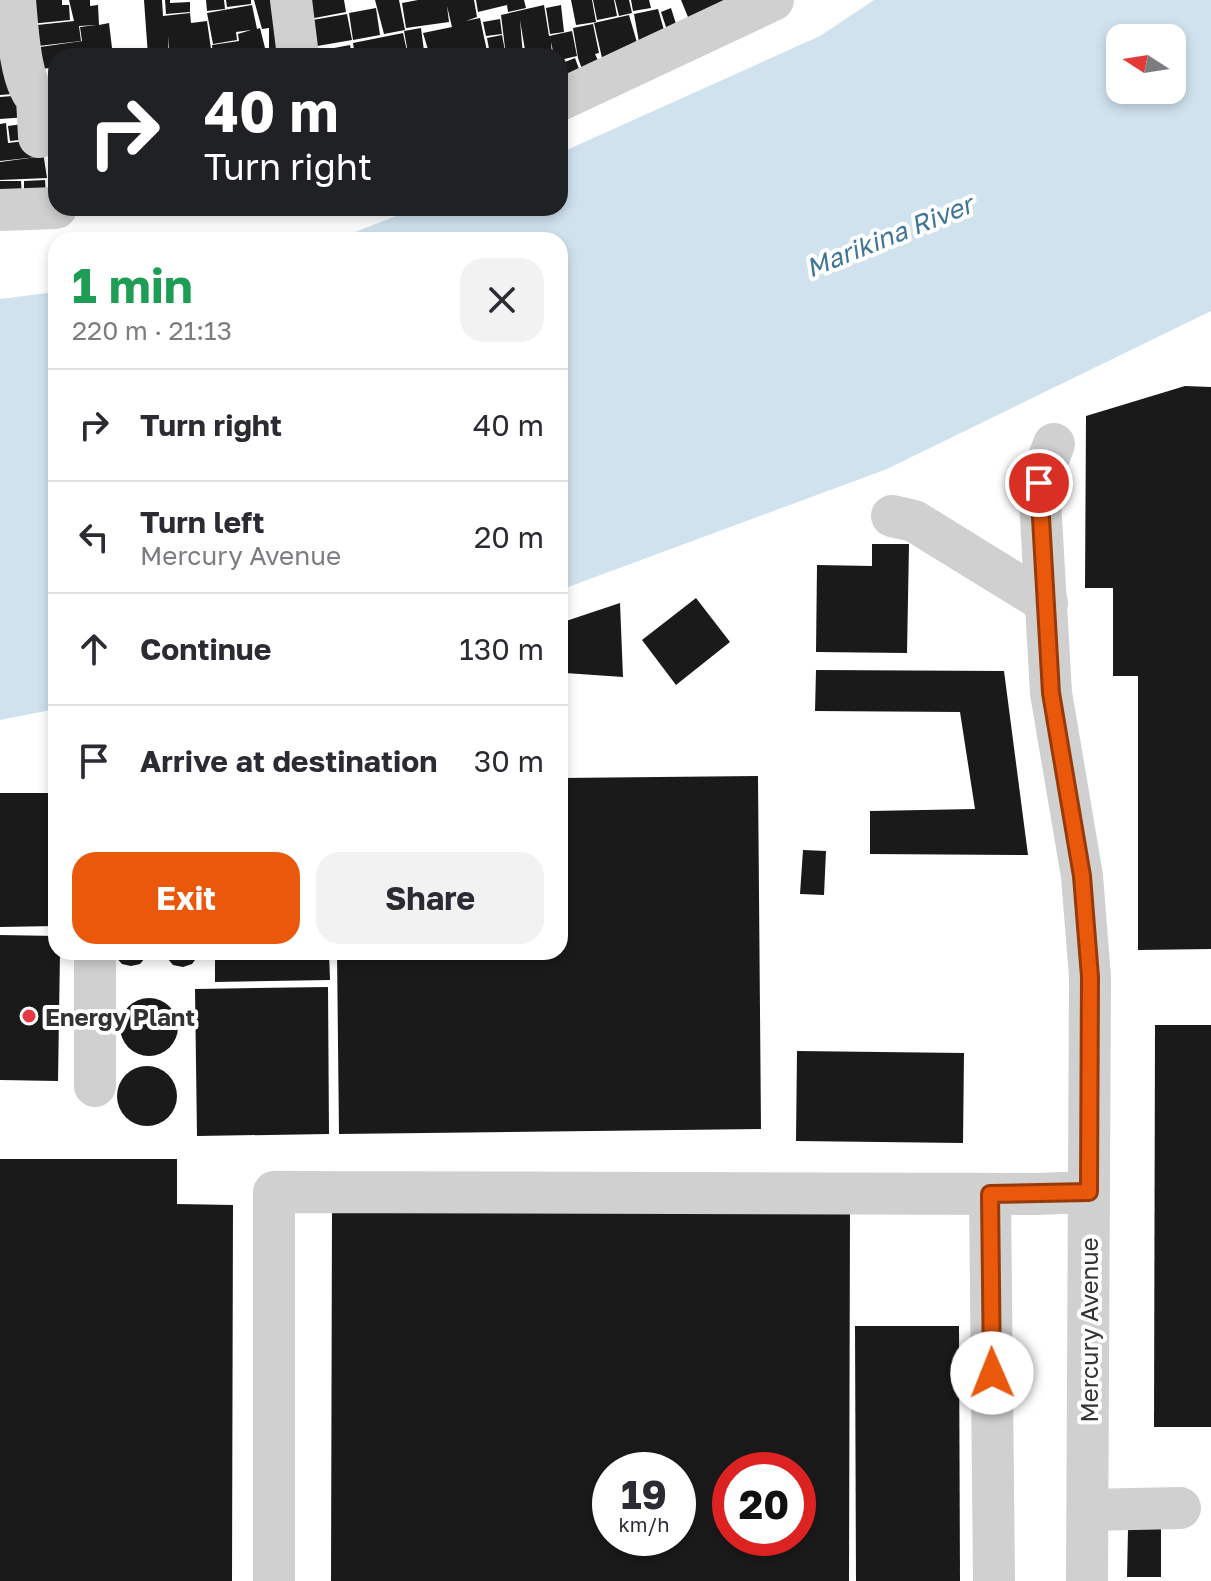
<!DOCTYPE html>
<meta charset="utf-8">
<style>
body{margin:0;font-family:"Golos Text",sans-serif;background:#f2f2f3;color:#2b2b33;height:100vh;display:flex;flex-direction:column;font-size:30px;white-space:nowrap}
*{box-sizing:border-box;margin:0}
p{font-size:26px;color:#7c7c81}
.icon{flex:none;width:44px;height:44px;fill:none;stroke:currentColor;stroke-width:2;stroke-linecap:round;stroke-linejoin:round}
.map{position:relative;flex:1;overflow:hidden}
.drawer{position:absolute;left:48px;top:232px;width:520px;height:728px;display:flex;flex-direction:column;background:#fff;border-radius:24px;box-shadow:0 4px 12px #0003}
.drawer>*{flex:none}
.guide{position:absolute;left:48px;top:48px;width:520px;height:168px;border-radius:24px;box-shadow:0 4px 12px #0003;background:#202124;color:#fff;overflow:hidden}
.needle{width:52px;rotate:282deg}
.tools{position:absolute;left:1106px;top:24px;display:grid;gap:16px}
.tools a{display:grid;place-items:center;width:80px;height:80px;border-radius:16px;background:#fff;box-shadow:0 4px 12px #0003;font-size:40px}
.speed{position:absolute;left:592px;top:1452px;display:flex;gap:16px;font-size:40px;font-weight:700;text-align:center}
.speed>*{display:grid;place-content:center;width:104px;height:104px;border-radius:50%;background:#fff;box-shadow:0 4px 12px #0003;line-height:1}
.speed small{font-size:20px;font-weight:400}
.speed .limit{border:12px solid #d22;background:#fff;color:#111}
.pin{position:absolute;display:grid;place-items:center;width:68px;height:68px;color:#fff;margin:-34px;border:4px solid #fff;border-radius:50%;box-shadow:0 2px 8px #0007}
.me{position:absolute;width:88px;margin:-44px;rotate:359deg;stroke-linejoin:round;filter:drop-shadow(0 0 6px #0008)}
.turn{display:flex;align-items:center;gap:28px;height:168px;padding:0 24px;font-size:36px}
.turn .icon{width:104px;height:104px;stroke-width:2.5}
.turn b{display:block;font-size:56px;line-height:68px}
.round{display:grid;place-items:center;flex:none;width:84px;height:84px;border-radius:24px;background:#f2f2f3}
.overview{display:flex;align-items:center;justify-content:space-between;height:136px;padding:0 24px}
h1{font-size:48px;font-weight:700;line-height:60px;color:#1e9e55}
.cta{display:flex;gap:16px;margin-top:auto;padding:16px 24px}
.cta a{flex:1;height:92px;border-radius:24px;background:#ea580c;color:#fff;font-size:32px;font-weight:700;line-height:92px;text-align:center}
.cta a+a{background:#f2f2f3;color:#2b2b33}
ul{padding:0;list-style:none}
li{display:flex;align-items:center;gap:24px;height:112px;padding:0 24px;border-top:2px solid #e1e1e2}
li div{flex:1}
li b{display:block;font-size:30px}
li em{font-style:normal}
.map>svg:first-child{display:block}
.water{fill:#cfe2ee;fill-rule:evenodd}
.building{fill:#1a1a1a;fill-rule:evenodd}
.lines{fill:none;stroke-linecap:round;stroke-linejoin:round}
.minor{stroke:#d0d0d0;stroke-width:42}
.route-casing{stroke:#983908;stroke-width:20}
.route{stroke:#ea580c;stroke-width:14}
.poi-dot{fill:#e63946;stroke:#fff;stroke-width:3}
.labels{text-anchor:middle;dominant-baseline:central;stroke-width:8;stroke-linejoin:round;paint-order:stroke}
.poi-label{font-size:24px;font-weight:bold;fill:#333;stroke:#fff;text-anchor:start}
.street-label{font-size:24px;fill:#333;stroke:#fff}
.water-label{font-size:26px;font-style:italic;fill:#3f7597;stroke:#fff}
</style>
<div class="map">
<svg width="1211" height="1581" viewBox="0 0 1211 1581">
<rect width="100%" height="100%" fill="#fff"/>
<!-- water -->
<g class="water">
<path d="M 874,0 L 1211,0 L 1211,311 L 887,469 L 560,590 L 560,240 L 323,240 L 355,232 L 417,208 L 560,208 L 560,153 L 820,36 ZM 1120,38 L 1172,38 L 1172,90 L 1120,90 Z"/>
<polygon points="56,292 56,709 0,720 0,299"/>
</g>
<!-- building -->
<g class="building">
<polygon points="26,0 62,0 62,5 69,5 70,20 30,24"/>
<polygon points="69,0 90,0 90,6 98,5 99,25 109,23 113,56 56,56 56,67 35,70 33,48 82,41 80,27 96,25 79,26 81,41 30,47 28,26 74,21"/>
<polygon points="144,0 162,0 163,16 190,13 191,23 207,21 212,56 169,54 168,36 168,55 148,56"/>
<polygon points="165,0 170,0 170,3 190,2 190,12 166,14"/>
<polygon points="206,0 224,0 225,9 207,11"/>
<polygon points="226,0 251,0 251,4 227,7"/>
<polygon points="254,0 285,0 294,50 269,56 213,56 212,45 239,41 238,34 251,30 236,32 237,40 213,44 207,13 252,5 257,29 260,28 265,48 269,48 269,28 262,29"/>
<polygon points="300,0 344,0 346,12 299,21"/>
<polygon points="375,0 399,0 405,30 384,34"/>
<polygon points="418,0 474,0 477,17 466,21 480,18 488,56 430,56 423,33 452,27 447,6 449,22 406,28 402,3"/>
<polygon points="476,0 524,0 526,8 508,12 507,5 478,12"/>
<polygon points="571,0 592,0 596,22 576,25"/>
<polygon points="593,0 614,0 617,16 597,20"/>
<polygon points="615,0 629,0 632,13 619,16"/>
<polygon points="631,0 649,0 651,8 633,11"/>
<polygon points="681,0 734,0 690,22"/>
<polygon points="544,5 549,36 572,31 577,56 560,60 560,56 554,56 551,42 552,56 526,56 520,20 523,56 506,56 501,15"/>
<polygon points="561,5 564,32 550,34 546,8"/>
<polygon points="376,8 380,35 353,40 349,13"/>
<polygon points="671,8 677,27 667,30 661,12"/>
<polygon points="658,9 664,30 639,42 634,14"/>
<polygon points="347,14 352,40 300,49 295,23"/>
<polygon points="629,15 638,46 602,58 594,23"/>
<polygon points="500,19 502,34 486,36 483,22"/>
<polygon points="593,24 599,53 595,54 600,65 583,72 578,58 573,28"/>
<polygon points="421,28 424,51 427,51 428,56 408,56 420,52 408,53 404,31"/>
<polygon points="403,33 408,56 355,56 353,43"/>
<polygon points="502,35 505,51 490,54 487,38"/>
<polygon points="0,43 26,93 0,95"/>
<polygon points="350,45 352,56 330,56 329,49"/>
<polygon points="575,58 582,77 560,80 560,64"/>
<polygon points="25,95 27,117 0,119 0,97"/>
<polygon points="37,122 39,138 10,141 8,126"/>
<polygon points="6,123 8,143 41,139 47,178 0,180 0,162 37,157 0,161 0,124"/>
<polygon points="45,180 46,195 24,196 24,181"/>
<polygon points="0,181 21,181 22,197 0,202"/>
<polygon points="1185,386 1211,387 1211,949 1138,950 1138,676 1113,676 1113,588 1085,588 1086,416"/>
<polygon points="872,544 909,544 907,653 816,652 817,565 872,566"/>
<polygon points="696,598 730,642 676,685 642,640"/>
<polygon points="620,603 623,677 565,673 560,623"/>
<polygon points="816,670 1004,671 1028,855 870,854 870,811 975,809 960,712 815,711"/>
<polygon points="758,776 761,1129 339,1134 337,952 560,952 560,778"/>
<polygon points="0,793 56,793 56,926 0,927"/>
<polygon points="803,850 826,851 824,895 800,894"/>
<polygon points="0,935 56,936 56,952 60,952 58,1081 0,1080"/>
<polygon points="111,952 150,952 140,964 131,966 122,964"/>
<polygon points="162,952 201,952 192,964 183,967 173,965"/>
<polygon points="215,952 329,952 330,980 215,982"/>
<polygon points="328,987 329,1134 197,1136 195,989"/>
<circle cx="149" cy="1027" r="29"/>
<polygon points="1155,1025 1211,1025 1211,1427 1154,1427"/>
<polygon points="797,1051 964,1053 963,1143 796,1141"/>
<circle cx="147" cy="1096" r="30"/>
<polygon points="0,1159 177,1159 177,1204 233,1205 232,1581 0,1581"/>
<path d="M 332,1208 L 850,1208 L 849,1581 L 331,1581 ZM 610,1470 L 678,1470 L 678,1538 L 610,1538 ZM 730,1470 L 798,1470 L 798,1538 L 730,1538 Z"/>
<polygon points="855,1326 959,1326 960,1581 856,1581"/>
<polygon points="1128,1529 1161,1529 1161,1577 1127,1577"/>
</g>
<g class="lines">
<!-- minor -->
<g class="minor">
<path d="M 15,0 C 17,22 20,85 37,98 L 39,137"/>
<polyline points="291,0 298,56"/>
<polyline points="560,100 773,0"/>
<polyline points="0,210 56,208"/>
<polyline points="1054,444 1039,483 1051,693 1082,876 1090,977 1087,1581"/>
<polyline points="892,516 914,521 1047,603"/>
<polyline points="95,952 95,1086"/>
<polyline points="990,1194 994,1581"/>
<polyline points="1088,1510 1180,1508"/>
<polyline points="274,1581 274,1192 1037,1194 1089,1192"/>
</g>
</g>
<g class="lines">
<!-- route casing -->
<g class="route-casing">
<polyline id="route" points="992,1373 990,1194 1089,1192 1090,977 1082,876 1051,693 1039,483"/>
</g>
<!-- route -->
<use href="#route" class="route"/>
</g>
<!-- markers -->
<circle class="poi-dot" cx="29" cy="1016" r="8"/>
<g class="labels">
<!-- poi labels -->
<g class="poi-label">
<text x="45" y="1016">Energy Plant</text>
</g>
<!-- street labels -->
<g class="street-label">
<text transform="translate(1088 1330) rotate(-90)">Mercury Avenue</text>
</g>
<!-- water labels -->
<g class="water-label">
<text transform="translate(889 236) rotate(-22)">Marikina River</text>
</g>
</g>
</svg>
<div class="tools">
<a><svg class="needle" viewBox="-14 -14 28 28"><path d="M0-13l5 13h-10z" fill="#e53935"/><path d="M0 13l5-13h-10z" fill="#7c7c81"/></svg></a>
</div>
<div class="speed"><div>19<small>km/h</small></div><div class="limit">20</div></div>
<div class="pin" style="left:1039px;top:483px;background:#d93025"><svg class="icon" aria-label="arrive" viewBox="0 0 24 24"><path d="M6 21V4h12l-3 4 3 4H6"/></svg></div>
<svg class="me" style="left:992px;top:1373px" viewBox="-20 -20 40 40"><circle r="19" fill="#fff"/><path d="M0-13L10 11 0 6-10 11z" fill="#ea580c"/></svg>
<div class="guide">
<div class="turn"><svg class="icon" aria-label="right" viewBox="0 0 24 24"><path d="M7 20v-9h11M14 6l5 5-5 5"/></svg><div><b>40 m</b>Turn right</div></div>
</div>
<section class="drawer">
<div class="overview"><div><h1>1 min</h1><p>220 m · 21:13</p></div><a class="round"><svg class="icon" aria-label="close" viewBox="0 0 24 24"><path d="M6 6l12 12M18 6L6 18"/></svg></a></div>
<ul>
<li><svg class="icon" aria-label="right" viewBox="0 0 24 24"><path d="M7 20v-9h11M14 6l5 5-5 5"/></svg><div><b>Turn right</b></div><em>40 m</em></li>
<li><svg class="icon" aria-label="left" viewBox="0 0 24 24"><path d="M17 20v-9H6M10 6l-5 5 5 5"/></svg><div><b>Turn left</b><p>Mercury Avenue</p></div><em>20 m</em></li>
<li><svg class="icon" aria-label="ahead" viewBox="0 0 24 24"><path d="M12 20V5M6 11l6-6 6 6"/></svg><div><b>Continue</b></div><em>130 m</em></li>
<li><svg class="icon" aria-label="arrive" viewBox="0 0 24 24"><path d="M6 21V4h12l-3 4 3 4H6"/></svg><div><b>Arrive at destination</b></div><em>30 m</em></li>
</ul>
<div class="cta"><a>Exit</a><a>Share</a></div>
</section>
</div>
